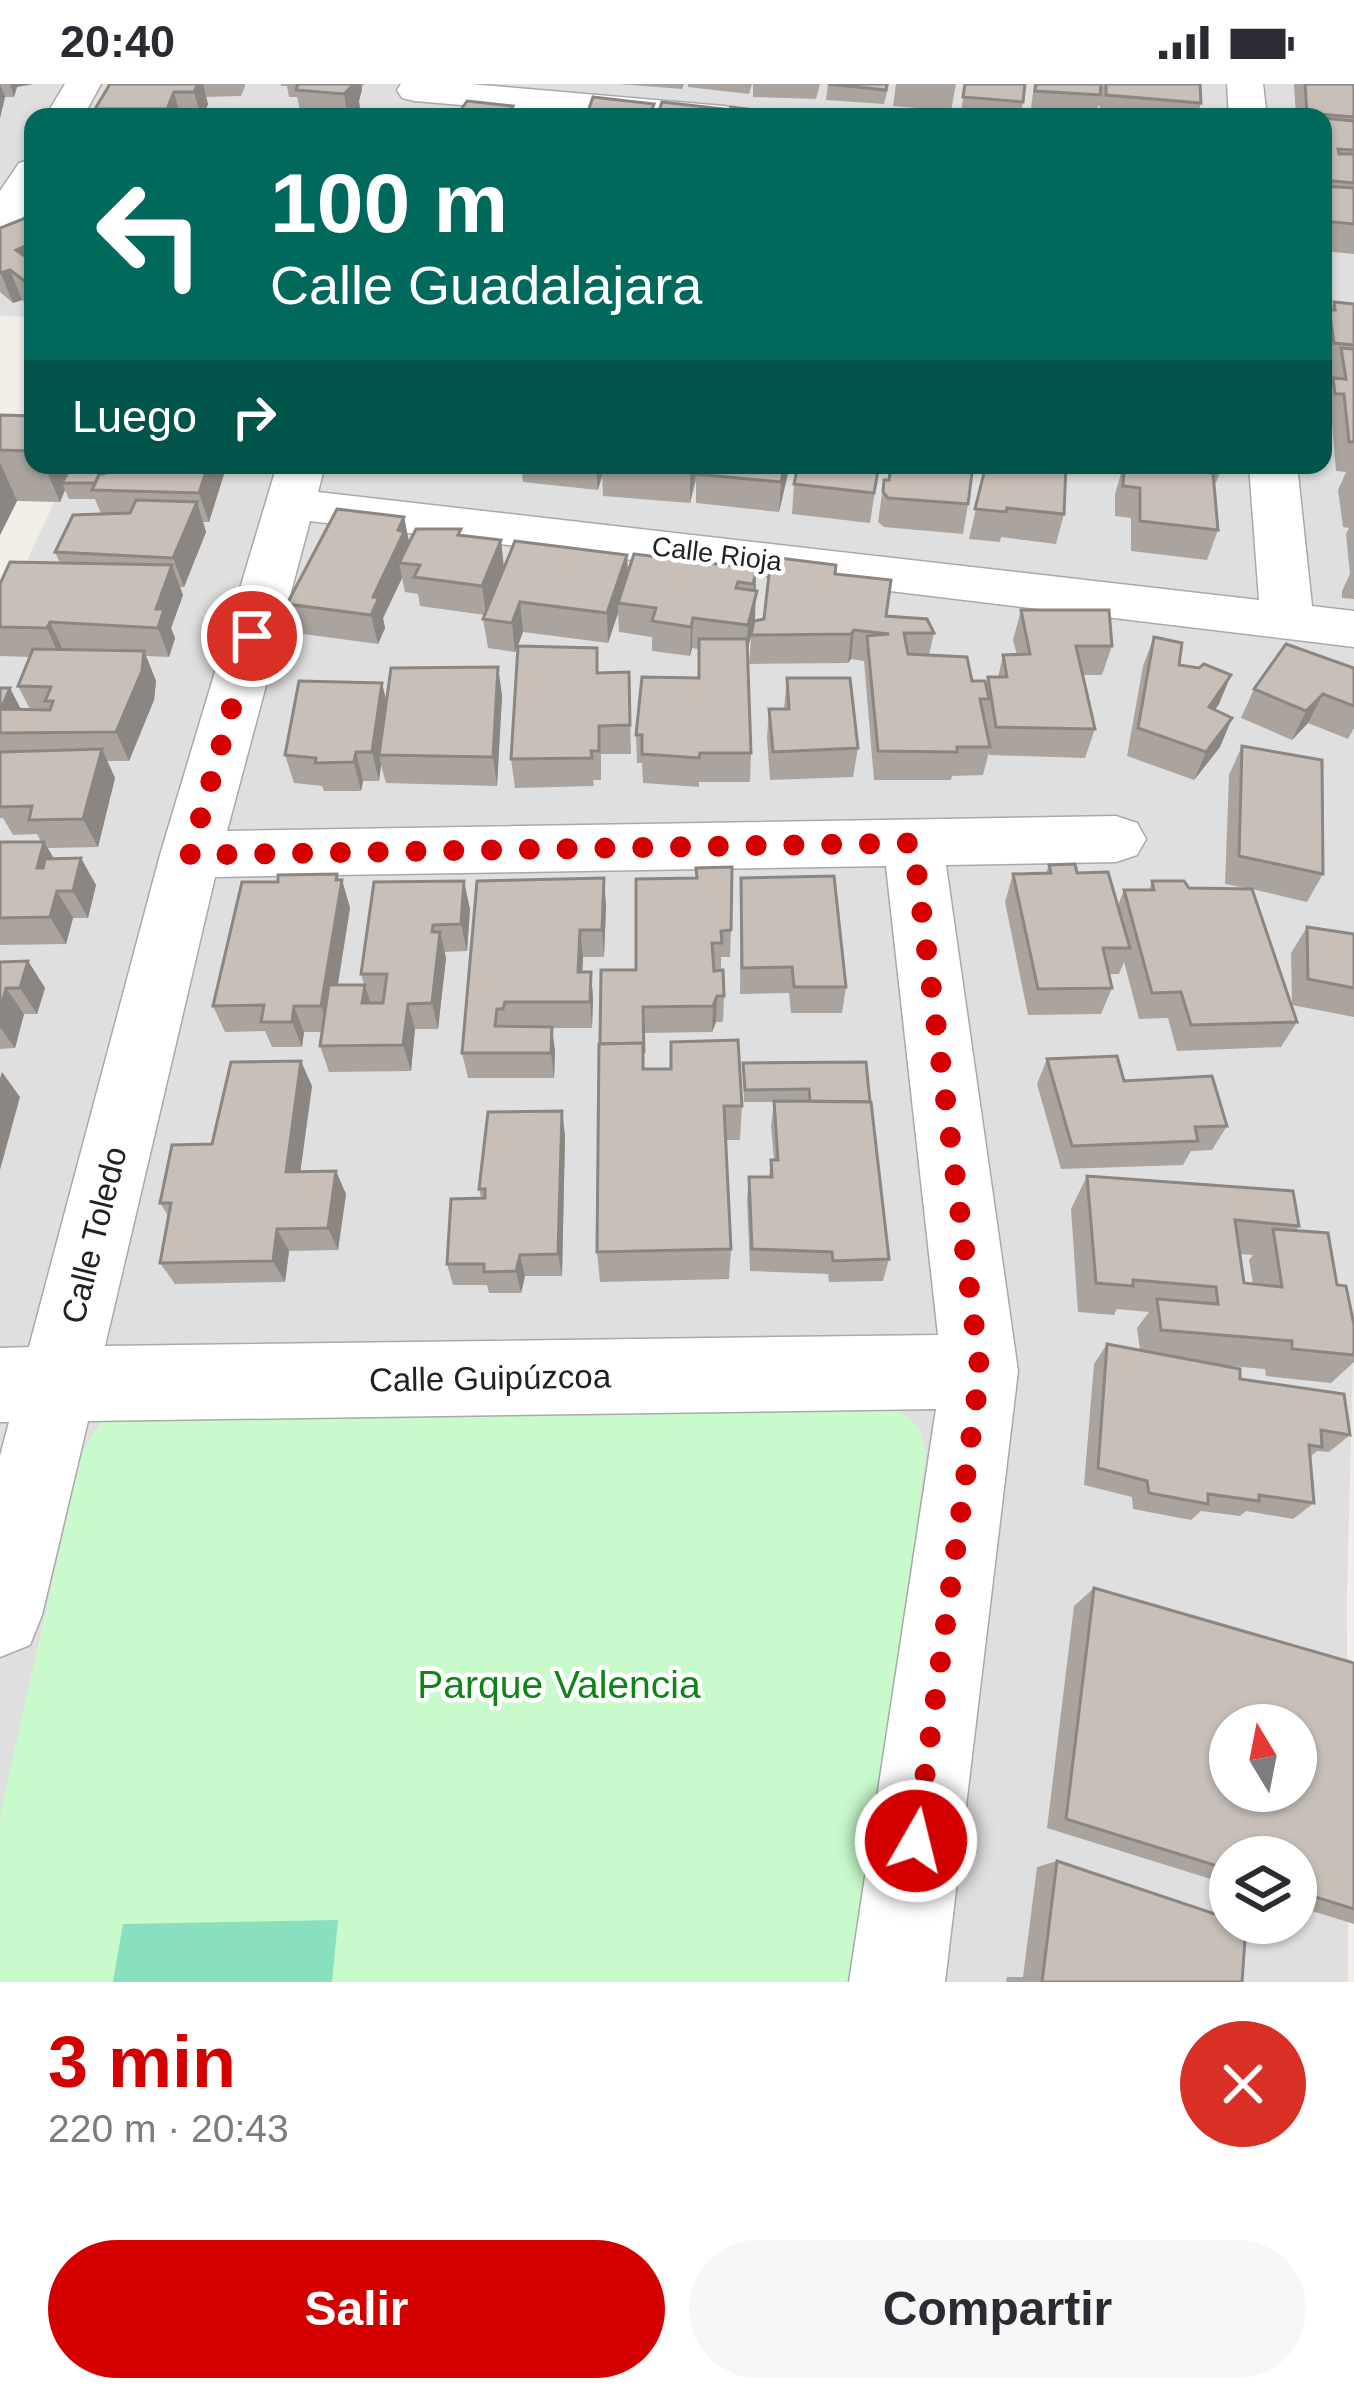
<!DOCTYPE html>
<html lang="es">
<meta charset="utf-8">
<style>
body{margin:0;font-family:Arial,sans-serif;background:#f7f7f7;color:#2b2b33;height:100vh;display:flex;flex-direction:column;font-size:45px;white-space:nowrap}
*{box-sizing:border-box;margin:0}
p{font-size:39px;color:#7c7c81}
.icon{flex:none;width:66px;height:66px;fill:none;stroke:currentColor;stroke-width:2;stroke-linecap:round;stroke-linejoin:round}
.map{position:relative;height:1898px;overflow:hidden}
.details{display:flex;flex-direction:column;background:#fff;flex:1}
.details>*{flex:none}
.hud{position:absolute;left:24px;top:24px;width:1308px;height:366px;border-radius:24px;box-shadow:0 3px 9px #0004;background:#00695c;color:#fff;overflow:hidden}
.needle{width:78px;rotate:350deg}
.fabs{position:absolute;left:1209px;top:1620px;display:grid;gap:24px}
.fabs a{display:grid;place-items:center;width:108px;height:108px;border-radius:50%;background:#fff;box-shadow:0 3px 9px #0004;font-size:60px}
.pin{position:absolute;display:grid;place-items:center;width:102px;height:102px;color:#fff;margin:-51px;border:6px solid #fff;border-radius:50%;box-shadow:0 3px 12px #0007}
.me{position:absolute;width:132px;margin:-66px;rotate:8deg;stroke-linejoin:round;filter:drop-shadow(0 0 9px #0008)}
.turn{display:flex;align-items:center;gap:42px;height:252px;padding:0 48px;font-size:54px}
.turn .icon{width:156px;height:156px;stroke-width:2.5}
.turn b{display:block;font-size:84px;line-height:102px}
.then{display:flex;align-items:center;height:114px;padding:0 48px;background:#0003;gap:24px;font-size:45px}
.round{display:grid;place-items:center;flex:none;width:126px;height:126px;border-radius:63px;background:#f7f7f7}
.head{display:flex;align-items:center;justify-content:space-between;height:204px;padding:0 48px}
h1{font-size:72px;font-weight:800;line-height:90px;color:#d40000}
.button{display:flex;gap:24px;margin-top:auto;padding:24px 48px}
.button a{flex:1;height:138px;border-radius:72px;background:#d40000;color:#fff;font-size:48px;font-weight:800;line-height:138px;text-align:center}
.button a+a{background:#f7f7f7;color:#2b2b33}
.status{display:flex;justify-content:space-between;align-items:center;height:84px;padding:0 60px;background:#fff;direction:ltr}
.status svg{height:33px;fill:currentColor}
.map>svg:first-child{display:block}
.residential{fill:#e0dfdf;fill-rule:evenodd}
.park{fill:#c8facc}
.pitch{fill:#88e0be}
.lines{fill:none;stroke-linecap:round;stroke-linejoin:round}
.street-casing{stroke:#a9a9a9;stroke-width:3}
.street{fill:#fff;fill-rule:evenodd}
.wall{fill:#aba49e;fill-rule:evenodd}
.shaded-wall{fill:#8b8681}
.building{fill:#c7bfb8;stroke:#8b8681;stroke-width:3;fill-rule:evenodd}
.route{stroke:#d40000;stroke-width:21;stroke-dasharray:0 37.8}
.labels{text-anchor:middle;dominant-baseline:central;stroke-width:9;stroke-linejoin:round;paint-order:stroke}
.far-street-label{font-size:27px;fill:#222;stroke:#fff}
.street-label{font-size:33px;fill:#222;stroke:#fff}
.near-park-label{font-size:39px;fill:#0c8416;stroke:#fff}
</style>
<div class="status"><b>20:40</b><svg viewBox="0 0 49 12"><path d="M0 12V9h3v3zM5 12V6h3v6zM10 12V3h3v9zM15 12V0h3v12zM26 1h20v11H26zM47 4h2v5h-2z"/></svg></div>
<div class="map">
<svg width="1354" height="1898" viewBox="0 0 1354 1898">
<rect width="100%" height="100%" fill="#f2efe9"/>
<!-- residential -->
<path class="residential" d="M 0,0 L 1354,0 L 1354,1243 L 1347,1508 L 1348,1898 L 0,1898 L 0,536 L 71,381 L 1323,381 L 1323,33 L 33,33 L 33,233 L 0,232 ZM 1230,1641 L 1296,1641 L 1296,1707 L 1230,1707 ZM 1230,1773 L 1296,1773 L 1296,1839 L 1230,1839 Z"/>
<!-- park -->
<polygon class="park" points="879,1307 919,1344 926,1369 856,1898 0,1898 0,1731 81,1371 102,1336"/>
<!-- pitch -->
<polygon class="pitch" points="338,1836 332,1898 113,1898 123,1840"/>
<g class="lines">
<!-- street casing -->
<g class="street-casing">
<g id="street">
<polygon points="65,0 101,0 83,33 45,33"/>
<polygon points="401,0 471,0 724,22 737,25 743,33 598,33 415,17 402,14 397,6"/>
<polygon points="1227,0 1263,0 1267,33 1229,33"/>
<polygon points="33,75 33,118 14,147 0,150 0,107 19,79"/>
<path d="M 277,381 L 325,381 L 318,408 L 1259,516 L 1249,381 L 1297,381 L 1312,522 L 1354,527 L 1354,563 L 310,437 L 227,747 L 1116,732 L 1137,739 L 1146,755 L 1137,771 L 1116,778 L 946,781 L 1018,1287 L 945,1898 L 849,1898 L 936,1325 L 88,1337 L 42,1531 L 30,1561 L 0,1573 L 0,1372 L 9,1338 L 0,1338 L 0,1264 L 29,1263 L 160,771 ZM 886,782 L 938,1251 L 105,1262 L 215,793 Z"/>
</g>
</g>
<!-- street -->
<use href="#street" class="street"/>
</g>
<!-- wall -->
<g class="wall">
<polygon points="0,0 33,0 17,3 14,13 5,13 0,34"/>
<polygon points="110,0 245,0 245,2 241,12 206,13 208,20 203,33 96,33 95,25"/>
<polygon points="281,0 364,0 362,3 359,17 360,26 354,33 291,33 301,31 297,13 289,13 287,2 281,2"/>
<polygon points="619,0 684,0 682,5"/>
<polygon points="688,0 752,0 749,10 688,3"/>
<polygon points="753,0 820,0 816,15 753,13"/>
<polygon points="828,0 889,0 884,20 826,16"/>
<polygon points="896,0 956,0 951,27 893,22"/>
<polygon points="965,0 1023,18 1021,32 961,28"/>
<polygon points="1034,0 1200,0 1201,19 1197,33 1099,33 1100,22 1098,22 1095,33 1030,33"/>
<polygon points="1294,0 1354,0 1354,170 1323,167 1323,33 1296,33"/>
<polygon points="33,131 33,225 22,216 13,219 0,208 0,144"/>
<polygon points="1334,218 1354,220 1354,515 1342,514 1342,507 1350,490 1346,450 1349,444 1343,443 1338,406 1346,388 1336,387 1332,340 1323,339 1323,317 1330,300 1331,289 1323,289 1323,242"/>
<polygon points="0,331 33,332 33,381 239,381 237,387 223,386 224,390 209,438 203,438 206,448 184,503 180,503 183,511 171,544 175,554 169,573 146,572 156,597 154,616 129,677 107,677 115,694 98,763 48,764 54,775 96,801 88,834 73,834 66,860 0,861 0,758 41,758 37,750 13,751 3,734 0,734 0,604 21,625 30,625 18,602 30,573 0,572 0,500 60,479 55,468 101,430 95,415 69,415 65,406 60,418 17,417 0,451"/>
<polygon points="521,381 790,381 779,428 696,419 696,397 690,419 603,412 602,392 598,406 523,398"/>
<polygon points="879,381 870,439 792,430 794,400"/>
<polygon points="986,381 1034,384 1035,381 1066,381 1064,430 1056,460 1001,453 1000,458 969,455"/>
<polygon points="1113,381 1223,381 1216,399 1214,398 1218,446 1207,476 1131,467 1131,434 1115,432 1115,410 1123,382"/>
<polygon points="884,396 968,420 963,450 884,443 878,438"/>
<polygon points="404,433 409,459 462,451 501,456 504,484 627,471 628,489 756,488 755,537 764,535 835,490 886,532 934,549 929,571 972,597 986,601 988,593 998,593 1003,571 1017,571 1013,556 1021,526 1112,562 1102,591 1082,591 1095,645 1085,674 989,671 989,668 983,691 952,692 951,696 874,696 864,577 851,575 848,579 749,580 751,554 747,567 751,669 750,698 699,698 699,703 643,699 642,679 637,679 636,651 699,594 699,565 692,564 690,572 652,567 652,553 619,548 618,529 608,559 523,548 518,562 598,589 629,588 631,670 601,670 601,696 593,696 594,702 515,704 511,675 517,563 515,568 488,564 483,535 485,531 420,522 418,510 405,508 402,494 383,534 385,544 378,560 296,549 287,520"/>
<polygon points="1154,553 1179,581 1231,591 1215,626 1232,634 1220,663 1194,696 1127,672 1143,582"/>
<polygon points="498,583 502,612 497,702 386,699 381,681 379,697 363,697 361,707 324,707 322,702 294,699 285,671 382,599 386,617"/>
<polygon points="1354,584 1354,644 1348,655 1308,639 1292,656 1241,634 1254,605"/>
<polygon points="787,594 858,664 853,693 770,696 767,654 769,625 784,625"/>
<polygon points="1242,662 1323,790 1307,818 1252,805 1297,938 1281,963 1177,967 1168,934 1139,935 1124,878 1119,890 1109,890 1112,904 1101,930 1028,931 1005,818 1013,790 1046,789 1049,781 1077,789 1118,821 1124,806 1149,806 1152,797 1189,804 1251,805 1225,800 1229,691"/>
<polygon points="741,794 846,903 842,929 791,929 789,909 740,910"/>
<polygon points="636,795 731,846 730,873 721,873 721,886 714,886 724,912 723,938 716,938 712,948 644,949 644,985 742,1022 740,1056 726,1056 731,1165 729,1195 600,1198 597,1168 636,886"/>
<polygon points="339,796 342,796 350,824 338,901 364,901 361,890 374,798 470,825 467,867 444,868 446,874 438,945 415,945 411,987 329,988 320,962 322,948 304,948 302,963 272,963 265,947 225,948 213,922"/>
<polygon points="477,797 606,821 604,873 583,873 582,888 591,888 593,915 592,944 552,944 555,968 554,994 468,994 462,969"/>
<polygon points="1307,843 1354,850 1354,933 1292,921 1291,869"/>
<polygon points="28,877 45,904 37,930 24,930 15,964 0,965 0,878"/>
<polygon points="1047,975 1124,997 1227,1042 1212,1066 1191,1067 1183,1081 1061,1085 1037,1000"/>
<polygon points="866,978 889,1175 883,1197 829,1198 828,1190 750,1187 747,1116 749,1093 769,1093 771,1076 774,1076 771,1042 774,1018 744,1018 743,979"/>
<polygon points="312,1002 300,1088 346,1110 338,1166 289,1167 285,1198 175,1200 160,1179 169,1133 160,1119 212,1060"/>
<polygon points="565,1051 562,1192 525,1192 521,1209 489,1209 487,1201 453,1201 447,1180 481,1114 479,1105"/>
<path d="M 1087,1092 L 1299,1142 L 1295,1147 L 1337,1201 L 1354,1241 L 1354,1278 L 1331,1299 L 1266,1292 L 1265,1285 L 1217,1281 L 1240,1295 L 1350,1351 L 1329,1368 L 1317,1367 L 1310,1373 L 1314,1419 L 1293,1435 L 1246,1427 L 1240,1432 L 1201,1427 L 1191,1436 L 1133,1425 L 1132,1413 L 1084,1401 L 1094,1280 L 1107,1260 L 1140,1266 L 1137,1244 L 1149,1228 L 1117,1225 L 1114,1231 L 1078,1228 L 1071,1125 ZM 1239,1170 L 1253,1171 L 1249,1176 L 1253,1200 L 1244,1199 Z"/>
<polygon points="1094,1504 1354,1579 1354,1840 1296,1822 1296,1773 1230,1773 1230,1801 1047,1744 1074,1522"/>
<polygon points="1057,1777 1242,1898 1006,1898 1007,1893 1023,1893 1037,1783"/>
</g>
<!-- shaded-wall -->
<g class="shaded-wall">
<polygon points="0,0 5,13 0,34"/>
<polygon points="10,0 33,0 17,3 14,13"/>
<polygon points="198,0 203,0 208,20 203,33 201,33 194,8"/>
<polygon points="351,0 361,0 362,6 359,17 360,26 354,33 348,33 344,10"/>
<polygon points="174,8 181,33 169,33 167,25"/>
<polygon points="33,159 33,193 16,166"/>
<polygon points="10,186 22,216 13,219 1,190"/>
<polygon points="33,197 33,215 27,199"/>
<polygon points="0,378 17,417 0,451"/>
<polygon points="44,381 74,381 62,399 65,406 60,418"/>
<polygon points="208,381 221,381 224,390 209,438 199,409"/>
<polygon points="596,381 606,381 602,382 602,392 598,406"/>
<polygon points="693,381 700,381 696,390 690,419 690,389"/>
<polygon points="785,381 790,381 779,428 781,398"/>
<polygon points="197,418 206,448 184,503 173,474"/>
<polygon points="404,433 410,462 399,479 402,494 383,534 385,544 378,560 371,531 373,513"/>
<polygon points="501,456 504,486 486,531 482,502"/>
<polygon points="627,471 628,501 618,519 618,529 608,559 607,529"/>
<polygon points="172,481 183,511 171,544 175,554 169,573 158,544 156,525"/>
<polygon points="756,488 755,536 746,571 748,541"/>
<polygon points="520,518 523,548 515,568 512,539"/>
<polygon points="693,534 692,564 690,572 691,543"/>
<polygon points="50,538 64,568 60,574 47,544"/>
<polygon points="854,546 851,575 848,579 851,550"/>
<polygon points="144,567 156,597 154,616 129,677 116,648"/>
<polygon points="498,583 502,612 497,702 493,673"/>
<polygon points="1231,591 1219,620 1197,652 1209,623"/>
<polygon points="382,599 389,628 379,671 381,681 379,697 372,668"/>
<polygon points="10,604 25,633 1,625"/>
<polygon points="1323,610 1308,639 1292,656 1306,627"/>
<polygon points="1232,634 1220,663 1194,696 1206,668"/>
<polygon points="102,665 115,694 98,763 83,735"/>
<polygon points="356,668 363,697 361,707 354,678"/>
<polygon points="44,758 60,785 37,784"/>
<polygon points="81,774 96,801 88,834 73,807"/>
<polygon points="337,790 341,801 342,796 350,824 330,948 321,922"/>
<polygon points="604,794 606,821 604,873 602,846"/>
<polygon points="464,797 470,825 467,867 461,840"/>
<polygon points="57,807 73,834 66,860 50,833"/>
<polygon points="433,841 438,863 440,848 446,874 438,945 432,919"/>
<polygon points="580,846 583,873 581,915 578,888"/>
<polygon points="28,877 45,904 37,930 20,904"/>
<polygon points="591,888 593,915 592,944 590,918"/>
<polygon points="365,901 373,927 362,919"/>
<polygon points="6,904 24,930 15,964 0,943 0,928"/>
<polygon points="717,912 716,938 712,948 713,922"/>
<polygon points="408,920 415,945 411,987 403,961"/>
<polygon points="294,922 304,948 302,963 292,938"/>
<polygon points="552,943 555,968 554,994 551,969"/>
<polygon points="301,977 312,1002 297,1112 286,1088"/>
<polygon points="2,988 20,1013 0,1086 0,994"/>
<polygon points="562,1027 565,1051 562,1192 558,1170"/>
<polygon points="336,1087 346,1110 338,1166 328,1144"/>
<polygon points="277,1145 289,1167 285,1198 273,1177"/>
<polygon points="520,1171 525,1192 521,1209 516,1187"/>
</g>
<!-- building -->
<g class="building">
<polygon points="110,0 198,0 194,8 174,8 167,25 95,25"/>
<polygon points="298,0 354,0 344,10 296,6"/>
<polygon points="828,0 887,0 886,6"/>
<polygon points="965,0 1025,0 1023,18 963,13"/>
<polygon points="1036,0 1101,0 1100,11 1035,7"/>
<polygon points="1106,0 1200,0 1201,19 1106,11"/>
<polygon points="1305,0 1354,0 1354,33 1307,29"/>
<polygon points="593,13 654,20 649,33 586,33"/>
<polygon points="467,17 513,22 506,33 456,33"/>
<polygon points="662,18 724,25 722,33 657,33"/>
<polygon points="731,23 794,31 794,33 729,33"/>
<polygon points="292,31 345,32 291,33"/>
<polygon points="1323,34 1354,37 1354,66 1338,65 1339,70 1354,70 1354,99 1323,96"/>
<polygon points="1323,102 1354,104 1354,140 1323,137"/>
<polygon points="33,131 33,159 16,166 33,178 33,197 27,199 10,186 0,189 0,144"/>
<polygon points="1334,218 1354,220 1354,261 1334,259 1329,226 1335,226"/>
<polygon points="1341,264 1354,265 1354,358 1349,358 1344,310 1335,310 1333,294 1346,295"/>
<polygon points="0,331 33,332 33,367 0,366"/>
<polygon points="72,381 121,381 119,385 99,391 95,399 62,399"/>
<polygon points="121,381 208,381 199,409 92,406 99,391 119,385"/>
<polygon points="602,381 693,381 690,389"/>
<polygon points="699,381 785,381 781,398 696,390"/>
<polygon points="798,381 879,381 874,409 794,400"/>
<polygon points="891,381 973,381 968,420 888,414 883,408 884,396 889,396"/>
<polygon points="986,381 1037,385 1038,381 1066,381 1064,430 1007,424 1006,428 975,425"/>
<polygon points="1124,381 1213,389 1218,446 1140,437 1140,404 1123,402"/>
<polygon points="136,416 197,418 173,474 55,468 73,431 130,429"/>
<polygon points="337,425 404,433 398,446 404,448 373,513 379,514 371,531 287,520"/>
<polygon points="416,445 461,445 458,451 501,456 482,502 414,493 420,481 399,479"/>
<polygon points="515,457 627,471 607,529 520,518 512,539 483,535"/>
<polygon points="634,470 741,483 756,488 753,500 738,498 736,504 757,507 748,541 693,534 691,543 652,537 656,524 618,519"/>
<polygon points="771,473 836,481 835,490 891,496 886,532 927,535 934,549 904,549 908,570 967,573 972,597 985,597 989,615 980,615 990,663 957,663 957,668 878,667 867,552 889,550 854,546 851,550 751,551 754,537 764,535"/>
<polygon points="10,478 172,481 156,525 164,525 158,544 50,538 47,544 0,543 0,500"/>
<polygon points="1021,526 1109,526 1112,562 1076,562 1095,645 996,643 988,593 1007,593 1003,571 1030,570"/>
<polygon points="1154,553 1182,559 1179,581 1199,584 1204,580 1231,591 1209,623 1232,634 1206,668 1138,644"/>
<polygon points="699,555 747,555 751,669 700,669 699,674 642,670 642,651 636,651 642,593 699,594"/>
<polygon points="1286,560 1354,584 1354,622 1323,610 1306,627 1254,605"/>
<polygon points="518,562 597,564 597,589 629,588 630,641 599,642 599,667 591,667 592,674 511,675"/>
<polygon points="33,565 144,567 142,587 116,648 0,649 0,604 10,604 1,625 50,626 53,617 45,617 51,603 18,602"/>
<polygon points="498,583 493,673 379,671 391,584"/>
<polygon points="787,594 850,594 858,664 773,668 769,625 789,625"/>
<polygon points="299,597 382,599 372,668 356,668 354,678 315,679 316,674 285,671"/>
<polygon points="1242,662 1322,676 1323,790 1239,772"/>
<polygon points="102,665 83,735 29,736 32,722 0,723 0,668"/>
<polygon points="0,758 44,758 37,784 43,784 45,775 81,774 73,807 57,807 50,833 0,834"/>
<polygon points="1075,780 1077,789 1108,788 1130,864 1103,864 1112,904 1038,905 1013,790 1051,789 1049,781"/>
<polygon points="732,783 731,846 721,847 722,859 712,859 714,887 723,886 724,912 717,912 713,922 643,923 644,969 643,959 600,960 601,886 636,886 636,795 697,794 696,784"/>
<polygon points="337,790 336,796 342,796 321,922 294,922 292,938 261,938 264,921 213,922 242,798 278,798 278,791"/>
<polygon points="834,792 846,903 794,903 792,883 742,884 741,794"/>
<polygon points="604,794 602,846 580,846 578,888 591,888 590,918 505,918 503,925 497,925 495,942 552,943 551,969 462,969 477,797"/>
<polygon points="464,797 461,840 433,841 432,848 440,848 432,919 408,920 403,961 320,962 329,901 365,901 362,919 383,919 387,890 361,890 374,798"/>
<polygon points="1152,797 1184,797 1189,804 1252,805 1297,938 1191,941 1181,908 1152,909 1124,806 1154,806"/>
<polygon points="1307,843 1354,850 1354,904 1308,895"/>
<polygon points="28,877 20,904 6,904 0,928 0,878"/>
<polygon points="738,956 742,1022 724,1022 731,1165 597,1168 599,960 643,959 643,985 671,985 671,958"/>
<polygon points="1117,972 1124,997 1212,992 1227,1042 1195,1043 1198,1057 1072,1062 1047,975"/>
<polygon points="301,977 286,1088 336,1087 328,1144 277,1145 273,1177 160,1179 171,1119 160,1119 172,1061 212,1060 231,978"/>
<polygon points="866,978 870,1018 810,1017 809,1005 745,1006 743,979"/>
<polygon points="774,1017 871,1018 889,1175 833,1177 832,1168 752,1165 749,1093 772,1093 771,1076 778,1076"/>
<polygon points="562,1027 558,1170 520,1171 516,1187 484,1188 484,1180 447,1180 451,1115 485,1114 485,1105 479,1105 488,1028"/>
<polygon points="1087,1092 1293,1107 1299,1142 1235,1136 1244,1199 1282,1203 1273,1145 1328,1149 1337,1201 1346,1202 1354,1241 1354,1271 1292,1265 1292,1257 1161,1246 1157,1215 1218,1220 1216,1203 1133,1196 1133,1202 1096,1199"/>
<polygon points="1107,1260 1240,1285 1240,1295 1344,1310 1350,1351 1321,1346 1322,1363 1309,1361 1314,1419 1259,1411 1259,1417 1208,1410 1208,1420 1149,1409 1147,1397 1098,1384"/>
<path d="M 1094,1504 L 1354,1579 L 1354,1825 L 1296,1807 L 1296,1773 L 1230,1773 L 1230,1786 L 1066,1735 ZM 1230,1641 L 1296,1641 L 1296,1707 L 1230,1707 Z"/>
<polygon points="1057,1777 1230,1835 1230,1839 1246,1841 1242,1898 1042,1898"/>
</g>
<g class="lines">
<!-- route -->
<polyline class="route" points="252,552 190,771 913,759 980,1287 916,1757"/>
</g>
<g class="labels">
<!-- far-street labels -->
<g class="far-street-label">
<text transform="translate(717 470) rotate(7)">Calle Rioja</text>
</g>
<!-- street labels -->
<g class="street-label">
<text transform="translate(94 1151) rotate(-76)">Calle Toledo</text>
<text transform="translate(490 1294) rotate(-1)">Calle Guipúzcoa</text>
</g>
<!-- near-park labels -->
<g class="near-park-label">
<text x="559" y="1600">Parque Valencia</text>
</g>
</g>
</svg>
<div class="fabs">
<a><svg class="needle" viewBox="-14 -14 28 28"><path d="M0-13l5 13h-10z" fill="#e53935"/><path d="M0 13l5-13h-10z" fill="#7c7c81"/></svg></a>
<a><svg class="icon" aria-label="layers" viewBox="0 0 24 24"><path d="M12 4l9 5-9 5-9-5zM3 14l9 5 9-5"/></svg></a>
</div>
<div class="pin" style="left:252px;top:552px;background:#d93025"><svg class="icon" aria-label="arrive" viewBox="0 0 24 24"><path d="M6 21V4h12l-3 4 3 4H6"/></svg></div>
<svg class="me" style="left:916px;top:1757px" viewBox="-20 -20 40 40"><circle r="17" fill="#d40000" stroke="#fff" stroke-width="3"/><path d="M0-11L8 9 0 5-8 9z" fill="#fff"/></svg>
<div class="hud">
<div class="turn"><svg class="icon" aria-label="left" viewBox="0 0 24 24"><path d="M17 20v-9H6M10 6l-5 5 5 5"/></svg><div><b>100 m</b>Calle Guadalajara</div></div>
<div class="then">Luego<svg class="icon" aria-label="right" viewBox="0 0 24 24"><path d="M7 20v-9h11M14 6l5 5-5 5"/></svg></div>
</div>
</div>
<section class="details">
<div class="head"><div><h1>3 min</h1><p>220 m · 20:43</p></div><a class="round" style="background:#d93025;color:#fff"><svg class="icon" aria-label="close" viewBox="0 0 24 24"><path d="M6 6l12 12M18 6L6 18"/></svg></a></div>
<div class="button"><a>Salir</a><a>Compartir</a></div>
</section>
